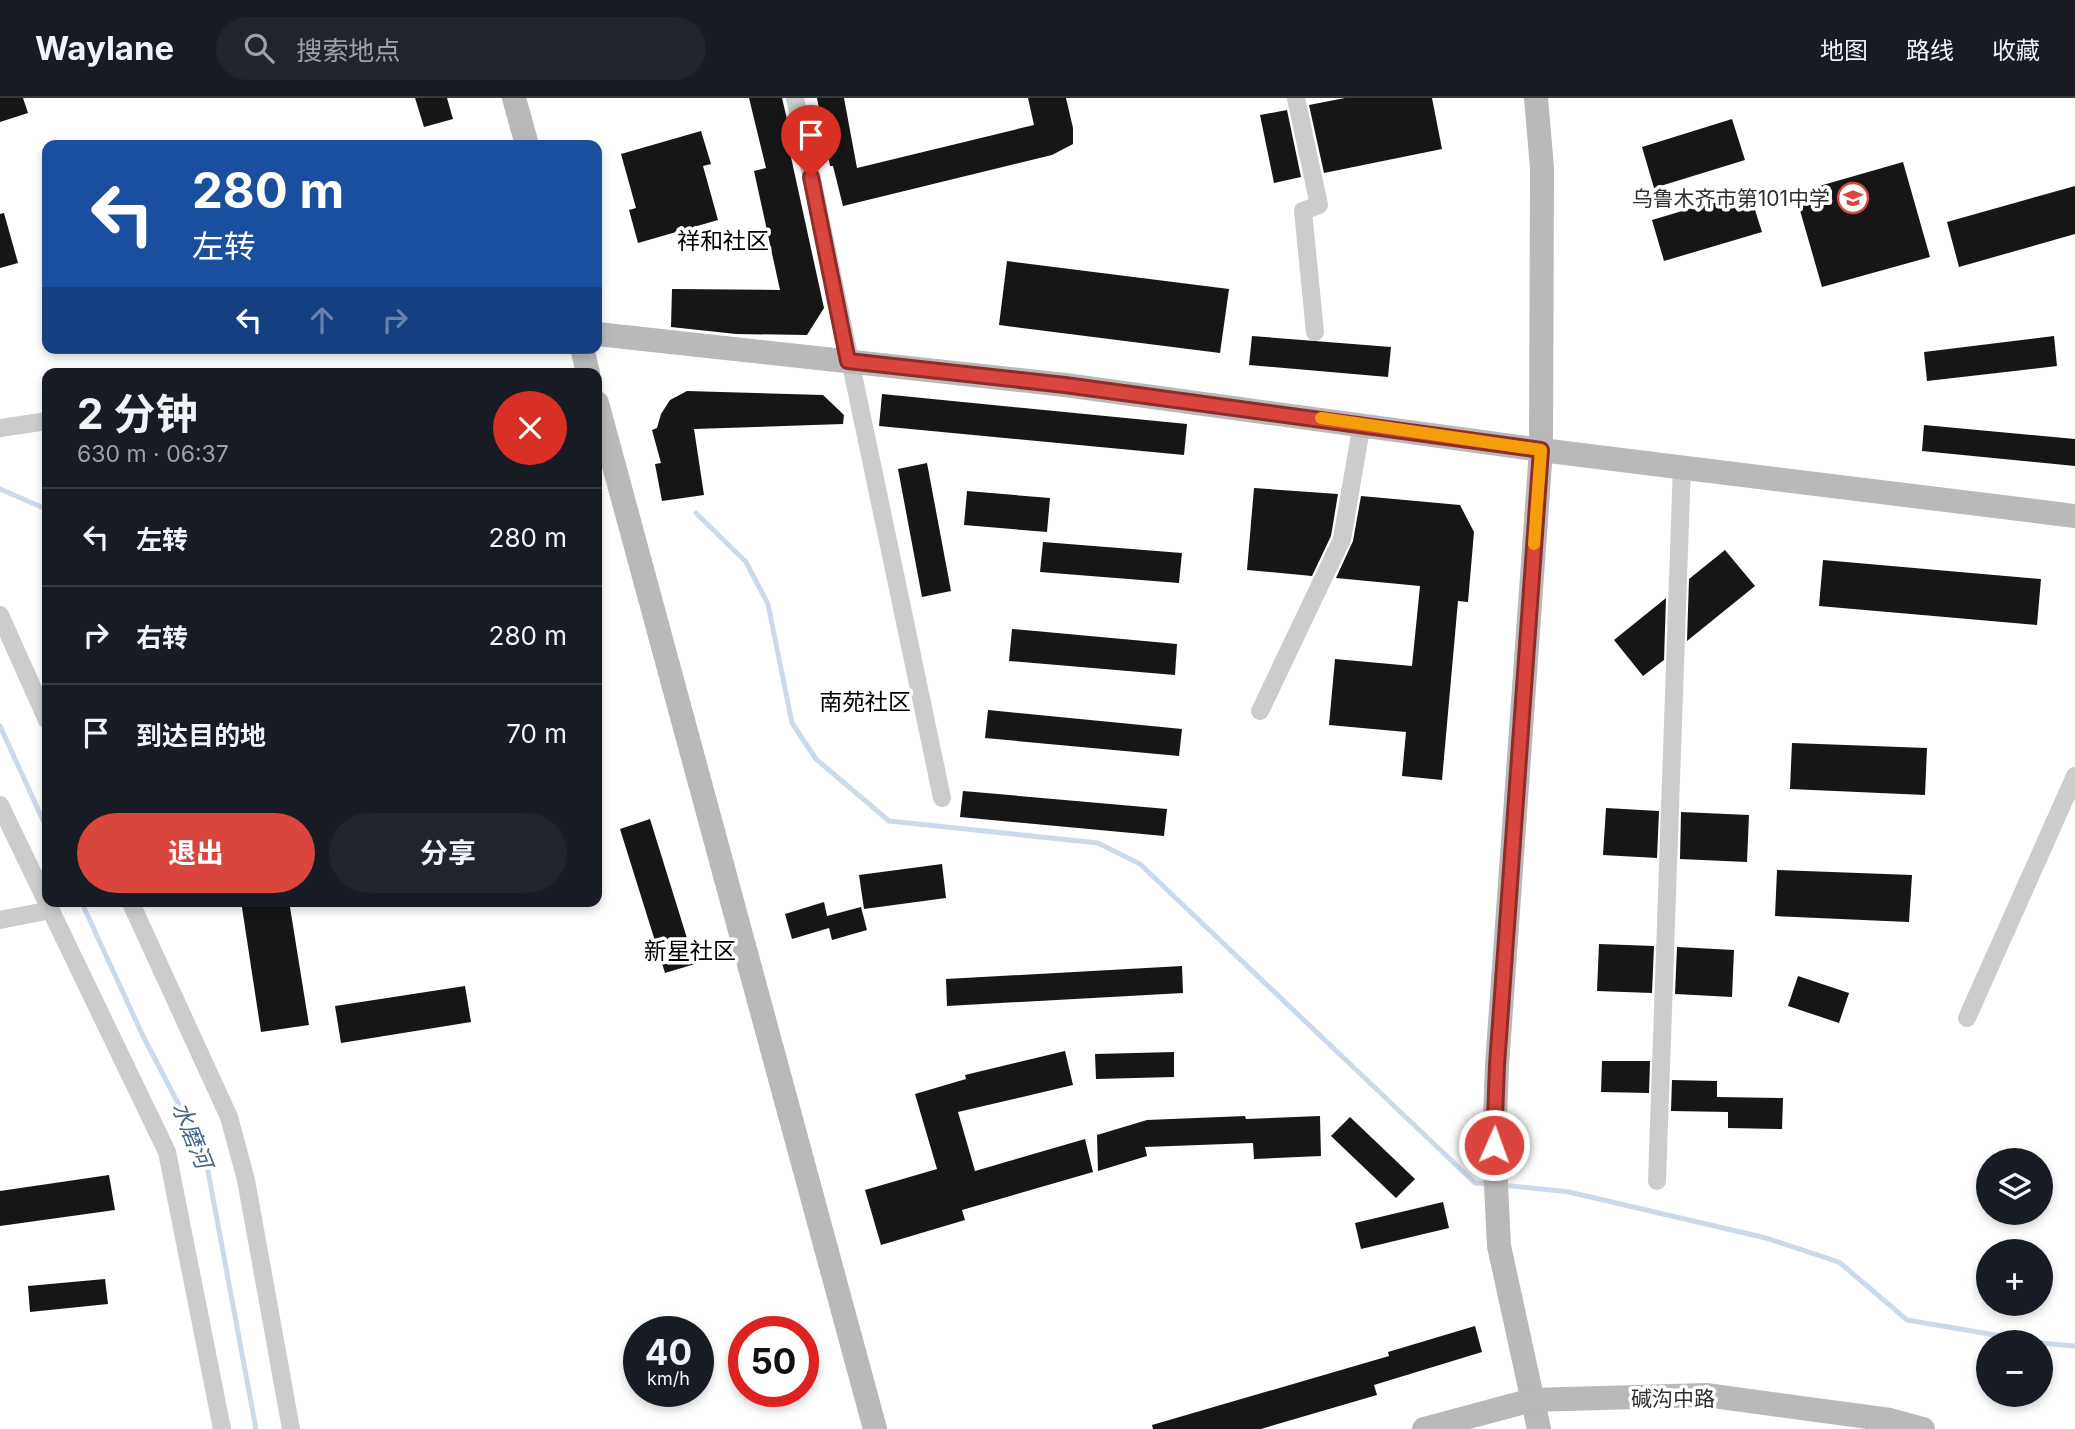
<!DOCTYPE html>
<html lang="zh">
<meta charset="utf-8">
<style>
body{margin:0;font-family:Inter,"Noto Sans SC",sans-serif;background:#20242c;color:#f1f3f6;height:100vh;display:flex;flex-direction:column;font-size:26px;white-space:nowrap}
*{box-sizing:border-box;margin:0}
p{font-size:23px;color:#9ea1a6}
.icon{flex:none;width:38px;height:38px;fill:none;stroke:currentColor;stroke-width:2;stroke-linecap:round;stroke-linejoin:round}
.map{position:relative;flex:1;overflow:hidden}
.panel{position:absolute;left:42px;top:270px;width:560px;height:539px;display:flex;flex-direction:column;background:#171b24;border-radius:14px;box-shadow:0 4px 10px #0003}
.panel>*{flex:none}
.top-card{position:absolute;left:42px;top:42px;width:560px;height:214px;border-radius:14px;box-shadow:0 4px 10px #0003;background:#1a4fa0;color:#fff;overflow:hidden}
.tools{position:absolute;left:1976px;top:1050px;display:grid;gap:14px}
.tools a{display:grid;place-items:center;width:77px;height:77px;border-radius:50%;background:#171b24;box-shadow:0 4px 10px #0003;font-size:35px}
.speed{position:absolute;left:623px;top:1218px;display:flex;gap:14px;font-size:35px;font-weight:700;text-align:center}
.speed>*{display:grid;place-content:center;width:91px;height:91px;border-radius:50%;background:#171b24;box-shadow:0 4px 10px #0003;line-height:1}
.speed small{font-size:18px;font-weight:400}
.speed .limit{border:10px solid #d22;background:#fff;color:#111}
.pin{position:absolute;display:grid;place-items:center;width:60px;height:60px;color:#fff;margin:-72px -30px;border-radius:50% 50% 50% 0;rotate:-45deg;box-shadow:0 0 7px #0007}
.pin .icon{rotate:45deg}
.me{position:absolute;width:77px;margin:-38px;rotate:2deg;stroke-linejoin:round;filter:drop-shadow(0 0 5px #0008)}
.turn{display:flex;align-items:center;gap:24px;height:147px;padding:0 35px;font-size:32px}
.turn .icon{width:91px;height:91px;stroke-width:2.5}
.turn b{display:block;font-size:49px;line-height:60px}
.lanes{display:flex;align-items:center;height:66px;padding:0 35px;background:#0003;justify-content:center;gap:35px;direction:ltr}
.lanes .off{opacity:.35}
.round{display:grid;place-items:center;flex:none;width:74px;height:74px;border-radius:37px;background:#20242c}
.overview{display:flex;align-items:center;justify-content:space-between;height:119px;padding:0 35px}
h1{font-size:42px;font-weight:700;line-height:52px}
.action{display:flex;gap:14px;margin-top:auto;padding:14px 35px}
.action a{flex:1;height:80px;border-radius:42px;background:#da453d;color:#fff;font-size:28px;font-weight:700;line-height:80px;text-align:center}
.action a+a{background:#20242c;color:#f1f3f6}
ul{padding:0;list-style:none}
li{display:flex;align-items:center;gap:21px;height:98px;padding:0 35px;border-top:2px solid #363941}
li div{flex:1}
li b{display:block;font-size:26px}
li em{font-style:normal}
header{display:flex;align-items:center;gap:42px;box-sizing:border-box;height:98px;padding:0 35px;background:#171b24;border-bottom:2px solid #363941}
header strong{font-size:33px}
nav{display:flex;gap:38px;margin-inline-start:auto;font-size:24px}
.search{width:490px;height:63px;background:#20242c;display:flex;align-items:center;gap:18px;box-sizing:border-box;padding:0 24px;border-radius:38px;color:#9ea1a6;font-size:26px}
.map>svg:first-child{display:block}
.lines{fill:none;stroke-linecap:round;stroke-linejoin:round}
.stream{stroke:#cbdaea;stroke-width:5}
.building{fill:#161616}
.street{stroke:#ccc;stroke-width:18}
.secondary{stroke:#b9b9b9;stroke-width:24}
.route-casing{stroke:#8e2d28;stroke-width:18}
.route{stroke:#da453d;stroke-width:12}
.slow{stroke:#f59e0b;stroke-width:12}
.labels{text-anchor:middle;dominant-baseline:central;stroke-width:7;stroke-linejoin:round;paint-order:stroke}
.poi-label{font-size:21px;fill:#2f2f2f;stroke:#fff;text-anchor:end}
.street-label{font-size:21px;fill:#2f2f2f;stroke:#fff}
.neighbourhood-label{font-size:23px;fill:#000;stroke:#fff}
.water-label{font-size:23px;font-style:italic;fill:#42668c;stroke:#fff}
</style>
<header>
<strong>Waylane</strong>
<div class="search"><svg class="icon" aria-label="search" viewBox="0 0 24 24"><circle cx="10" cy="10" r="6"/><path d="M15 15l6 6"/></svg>搜索地点</div>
<nav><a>地图</a><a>路线</a><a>收藏</a></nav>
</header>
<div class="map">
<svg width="2075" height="1331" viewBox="0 0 2075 1331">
<rect width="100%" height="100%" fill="#fff"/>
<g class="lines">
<!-- stream -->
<g class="stream">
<polyline points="0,391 44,410 47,409"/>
<polyline points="696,415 746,464 768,506 792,625 816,661 889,723 1098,745 1140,766 1475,1085 1488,1086"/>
<polyline points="0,628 47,731"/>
<polyline points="81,803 142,936 205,1057 256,1331"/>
<polyline points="1502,1087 1569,1094 1766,1140 1839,1164 1907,1222 2036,1244"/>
<polyline points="2040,1245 2075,1248"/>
</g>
</g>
<!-- building -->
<g class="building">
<polygon points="0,0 23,0 28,15 0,24"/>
<polygon points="415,0 447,0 453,21 424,29"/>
<polygon points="749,0 782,0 791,38 794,49 789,50 824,210 807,237 736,236 671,229 672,191 780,192 754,73 766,70"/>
<polygon points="817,0 844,0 857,70 1034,27 1028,0 1066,0 1073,30 1073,46 1052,57 843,108 833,68 830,68"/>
<polygon points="1345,0 1432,0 1442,51 1324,75 1309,7"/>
<polygon points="1287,12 1301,79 1274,85 1260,17"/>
<polygon points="1732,21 1745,62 1654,90 1642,49"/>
<polygon points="701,33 711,66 703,68 718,122 638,145 629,112 636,110 621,56"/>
<polygon points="1903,64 1930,159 1822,189 1795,95"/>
<polygon points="2075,88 2075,136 1959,169 1947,124"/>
<polygon points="1749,93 1762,134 1664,163 1652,122"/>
<polygon points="4,115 18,165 0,170 0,116"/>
<polygon points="1007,163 1229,191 1220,255 999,227"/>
<polygon points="1252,238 1391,249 1388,279 1249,267"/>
<polygon points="2054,238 2057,268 1927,283 1924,254"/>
<polygon points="687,293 823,297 844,317 843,326 694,331 704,397 662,403 655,366 661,365 652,332 657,330 661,316 670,302"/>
<polygon points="882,296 1187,326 1184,357 879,328"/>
<polygon points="1924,327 2075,341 2075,368 1922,353"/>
<polygon points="927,365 951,493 922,499 898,371"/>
<polygon points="1254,390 1338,396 1331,438 1312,478 1247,472"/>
<polygon points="967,393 1050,400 1047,434 964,427"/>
<polygon points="1361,398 1460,407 1474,434 1468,504 1458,503 1442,682 1402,678 1406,634 1329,627 1335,561 1412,568 1420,488 1336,480 1353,443"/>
<polygon points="1043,444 1182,455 1179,485 1040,474"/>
<polygon points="1725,452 1755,488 1687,543 1689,481"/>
<polygon points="1823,462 2041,481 2037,527 1819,508"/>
<polygon points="1666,500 1664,562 1643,578 1614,542"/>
<polygon points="1012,531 1177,546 1175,577 1009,563"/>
<polygon points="988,612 1182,631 1179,658 985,640"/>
<polygon points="1792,645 1927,650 1925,697 1790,691"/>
<polygon points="963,693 1167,711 1164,738 960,719"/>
<polygon points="1606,710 1659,713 1657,760 1603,757"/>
<polygon points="1681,714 1749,717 1747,764 1680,761"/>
<polygon points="650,721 695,866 665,875 620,731"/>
<polygon points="942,766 946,800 864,811 859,777"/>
<polygon points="1777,772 1912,777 1909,824 1775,818"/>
<polygon points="241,803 289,803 309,927 261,934"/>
<polygon points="824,804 827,818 861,809 867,832 832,842 829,830 792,841 785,816"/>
<polygon points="1599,846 1654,848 1652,895 1597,893"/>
<polygon points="1677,849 1734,852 1732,899 1675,896"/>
<polygon points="1182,868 1183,895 947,908 946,881"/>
<polygon points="1798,878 1849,895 1839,925 1788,908"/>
<polygon points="465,888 471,924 341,945 335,908"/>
<polygon points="1065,953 1073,987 958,1014 975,1073 1085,1041 1093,1074 962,1112 965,1122 881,1147 865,1092 937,1071 915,996 966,981 965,977"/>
<polygon points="1174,954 1174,979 1096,981 1095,956"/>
<polygon points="1602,963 1650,963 1649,995 1601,994"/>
<polygon points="1672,982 1717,983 1717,999 1783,1000 1782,1031 1728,1030 1728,1014 1671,1013"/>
<polygon points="1245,1018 1246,1021 1320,1018 1321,1058 1254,1061 1253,1045 1145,1049 1147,1058 1098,1073 1097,1037 1147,1022"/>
<polygon points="1350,1019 1415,1081 1396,1100 1331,1038"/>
<polygon points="109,1077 115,1112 0,1128 0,1093"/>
<polygon points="1443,1104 1449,1130 1361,1151 1355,1125"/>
<polygon points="105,1181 108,1206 30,1214 28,1188"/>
<polygon points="1475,1228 1482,1254 1374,1287 1377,1297 1261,1331 1153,1331 1152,1327 1389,1258 1388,1254"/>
</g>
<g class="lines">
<!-- street -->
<g class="street">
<polyline points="795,0 942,700"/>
<polyline points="1296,0 1319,107 1303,113 1315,234"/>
<polyline points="0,330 47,323"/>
<polyline points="0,517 47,622"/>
<polyline points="1260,613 1342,441 1362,325"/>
<polyline points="0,707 167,1054 222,1331"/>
<polyline points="130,803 229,1019 246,1082 291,1331"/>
<polyline points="0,822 51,812"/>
<polyline points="1967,920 2075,678"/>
<polyline points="1657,1083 1682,367"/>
</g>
<!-- secondary -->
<g class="secondary">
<polyline points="514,0 527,47"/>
<polyline points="1536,0 1542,70 1541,352 1497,967 1494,1047 1499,1148 1539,1331"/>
<polyline points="597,236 1065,287 1541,352 2075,418"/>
<polyline points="582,250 588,275"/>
<polyline points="597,305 875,1331"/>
<polyline points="1424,1331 1532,1302 1706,1297 1890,1322 1923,1331"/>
</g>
</g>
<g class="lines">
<!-- route casing -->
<g class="route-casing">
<polyline id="route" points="811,79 848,263 1065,287 1541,352 1497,967 1494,1047"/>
</g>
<!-- route -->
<use href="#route" class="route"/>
<!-- slow -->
<polyline class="slow" points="1321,320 1541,352 1534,446"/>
</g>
<!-- icons -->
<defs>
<g id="school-ring" transform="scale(1.575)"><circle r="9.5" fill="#fff" stroke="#da453d" stroke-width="1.5"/><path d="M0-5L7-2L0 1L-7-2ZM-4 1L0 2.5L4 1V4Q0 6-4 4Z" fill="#da453d"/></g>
</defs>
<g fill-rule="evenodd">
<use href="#school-ring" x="1853" y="100"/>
</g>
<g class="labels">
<!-- poi labels -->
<g class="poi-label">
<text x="1830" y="100">乌鲁木齐市第101中学</text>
</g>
<!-- street labels -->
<g class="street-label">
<text x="1673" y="1300">碱沟中路</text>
</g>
<!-- neighbourhood labels -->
<g class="neighbourhood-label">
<text x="723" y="143">祥和社区</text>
<text x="865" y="604">南苑社区</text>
<text x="690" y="853">新星社区</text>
</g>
<!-- water labels -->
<g class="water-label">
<text transform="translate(192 1037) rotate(68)">水磨河</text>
</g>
</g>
</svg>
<div class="tools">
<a><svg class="icon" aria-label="layers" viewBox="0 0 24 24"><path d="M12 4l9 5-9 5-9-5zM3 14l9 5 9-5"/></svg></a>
<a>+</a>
<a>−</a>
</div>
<div class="speed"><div>40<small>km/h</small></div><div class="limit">50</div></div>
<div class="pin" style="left:811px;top:79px;background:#d93025"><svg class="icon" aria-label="arrive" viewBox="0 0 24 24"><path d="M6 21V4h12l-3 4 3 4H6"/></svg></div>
<svg class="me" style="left:1494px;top:1047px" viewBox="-20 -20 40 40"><circle r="17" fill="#da453d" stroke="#fff" stroke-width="3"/><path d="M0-11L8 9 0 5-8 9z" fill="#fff"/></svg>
<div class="top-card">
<div class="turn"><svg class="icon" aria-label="left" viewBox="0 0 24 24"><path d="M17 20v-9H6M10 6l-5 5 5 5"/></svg><div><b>280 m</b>左转</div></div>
<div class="lanes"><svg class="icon" aria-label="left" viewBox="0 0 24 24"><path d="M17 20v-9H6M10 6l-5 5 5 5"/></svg><svg class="icon off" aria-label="ahead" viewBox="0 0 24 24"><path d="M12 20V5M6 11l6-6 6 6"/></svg><svg class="icon off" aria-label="right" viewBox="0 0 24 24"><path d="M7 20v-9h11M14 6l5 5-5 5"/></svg></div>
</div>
<section class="panel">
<div class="overview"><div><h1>2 分钟</h1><p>630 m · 06:37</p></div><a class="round" style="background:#d93025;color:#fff"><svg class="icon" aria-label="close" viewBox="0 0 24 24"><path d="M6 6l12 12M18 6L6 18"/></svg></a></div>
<ul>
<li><svg class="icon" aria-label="left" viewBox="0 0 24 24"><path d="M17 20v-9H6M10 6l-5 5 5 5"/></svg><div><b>左转</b></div><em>280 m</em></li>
<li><svg class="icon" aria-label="right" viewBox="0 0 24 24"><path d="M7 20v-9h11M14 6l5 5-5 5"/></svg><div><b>右转</b></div><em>280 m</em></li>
<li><svg class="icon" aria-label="arrive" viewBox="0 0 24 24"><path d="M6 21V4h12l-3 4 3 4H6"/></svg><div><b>到达目的地</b></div><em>70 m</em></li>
</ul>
<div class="action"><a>退出</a><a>分享</a></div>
</section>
</div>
